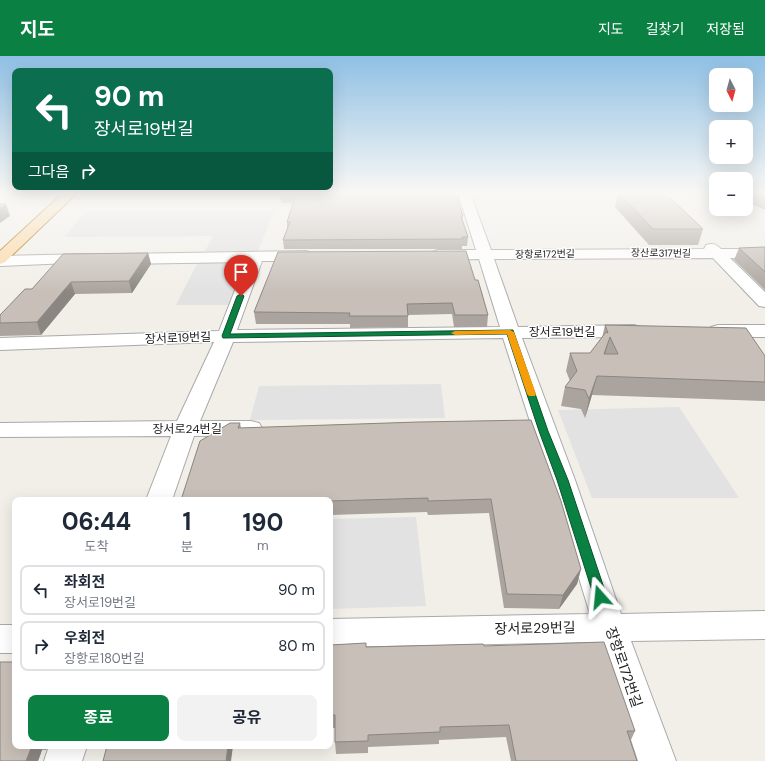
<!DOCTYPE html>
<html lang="ko">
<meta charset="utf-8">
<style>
body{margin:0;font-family:"DM Sans","Noto Sans KR",sans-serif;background:#f2f2f3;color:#1f2937;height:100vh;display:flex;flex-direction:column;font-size:15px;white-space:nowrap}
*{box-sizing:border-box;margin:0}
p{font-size:13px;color:#747a83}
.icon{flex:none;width:22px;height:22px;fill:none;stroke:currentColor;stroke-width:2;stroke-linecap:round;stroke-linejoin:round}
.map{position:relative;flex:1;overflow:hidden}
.sheet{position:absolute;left:12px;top:441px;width:321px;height:252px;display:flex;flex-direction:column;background:#fff;border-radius:8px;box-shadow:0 4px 16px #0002}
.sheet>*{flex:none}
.banner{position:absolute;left:12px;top:12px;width:321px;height:122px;border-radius:8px;box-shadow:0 4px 16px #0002;background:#0b6e4f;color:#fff;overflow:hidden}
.needle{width:26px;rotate:174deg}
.controls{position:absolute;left:709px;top:12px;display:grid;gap:8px}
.controls a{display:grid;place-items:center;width:44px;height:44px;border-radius:8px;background:#fff;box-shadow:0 4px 16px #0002;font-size:20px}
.pin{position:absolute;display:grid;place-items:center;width:34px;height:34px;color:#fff;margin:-41px -17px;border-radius:50% 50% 50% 0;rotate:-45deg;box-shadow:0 0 4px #0007}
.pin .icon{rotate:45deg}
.me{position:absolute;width:44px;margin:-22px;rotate:342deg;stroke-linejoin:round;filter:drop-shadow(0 0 3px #0008)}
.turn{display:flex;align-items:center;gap:14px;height:84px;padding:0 16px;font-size:18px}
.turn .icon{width:52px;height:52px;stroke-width:2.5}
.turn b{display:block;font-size:28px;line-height:34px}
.then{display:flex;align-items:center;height:38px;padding:0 16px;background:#0003;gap:8px;font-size:15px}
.eta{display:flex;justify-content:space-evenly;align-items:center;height:68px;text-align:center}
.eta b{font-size:24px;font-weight:700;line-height:28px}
.cta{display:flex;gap:8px;margin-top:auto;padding:8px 16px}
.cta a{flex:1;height:46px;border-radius:8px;background:#0b8043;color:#fff;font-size:16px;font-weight:700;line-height:46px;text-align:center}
.cta a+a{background:#f2f2f3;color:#1f2937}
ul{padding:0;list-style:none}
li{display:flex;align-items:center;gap:12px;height:50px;margin:0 8px 6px;padding:0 8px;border:2px solid #e0e1e3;border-radius:8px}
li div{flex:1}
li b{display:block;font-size:15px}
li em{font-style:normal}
header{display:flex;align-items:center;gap:24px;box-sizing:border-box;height:56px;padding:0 20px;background:#0b8043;color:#fff}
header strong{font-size:19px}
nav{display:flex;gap:22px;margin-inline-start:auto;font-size:14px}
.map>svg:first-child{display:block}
.parking{fill:#e2e2e2}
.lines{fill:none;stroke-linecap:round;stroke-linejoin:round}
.minor-casing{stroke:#a9a9a9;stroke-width:2}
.major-casing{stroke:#a06b00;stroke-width:2}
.minor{fill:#fff;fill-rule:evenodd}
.major{fill:#fcd6a4;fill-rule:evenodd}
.wall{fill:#aba49e}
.shaded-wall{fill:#8b8681}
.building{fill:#c7bfb8;stroke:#8b8681;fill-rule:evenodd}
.route{fill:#0b8043;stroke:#07532c}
.slow{fill:#f59e0b}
.labels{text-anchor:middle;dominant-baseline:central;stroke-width:3;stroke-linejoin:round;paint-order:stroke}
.far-street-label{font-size:10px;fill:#222;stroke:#fff}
.street-label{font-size:12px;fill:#222;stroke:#fff}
.near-street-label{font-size:14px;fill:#222;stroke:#fff}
</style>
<header>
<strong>지도</strong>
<nav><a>지도</a><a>길찾기</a><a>저장됨</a></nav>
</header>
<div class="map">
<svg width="765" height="705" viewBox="0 0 765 705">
<rect width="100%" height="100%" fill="#f2efe9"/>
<!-- parking -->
<g class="parking">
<polygon points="86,155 274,155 258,195 205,195 213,180 64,181"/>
<polygon points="198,206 236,206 245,211 231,249 176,249"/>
<polygon points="441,328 445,362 250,364 259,330"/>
<polygon points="679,351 739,442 592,442 558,354"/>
<polygon points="416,461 426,550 330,553 330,463"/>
</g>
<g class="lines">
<!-- minor casing -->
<g class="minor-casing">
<g id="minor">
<path d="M 458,137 L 470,137 L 491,194 L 704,193 L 706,189 C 713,187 716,188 721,193 L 765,193 L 765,203 L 730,202 L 765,236 L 765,251 L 759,250 L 713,202 L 494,203 L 518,271 L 634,269 L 641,271 L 643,275 L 641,279 L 634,281 L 522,282 L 575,424 L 621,558 L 765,555 L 765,583 L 631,585 L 676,705 L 638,705 L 599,586 L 330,591 L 330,563 L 590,558 L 549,424 L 503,282 L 233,286 L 200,365 L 251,365 L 259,367 L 262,372 L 259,377 L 251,379 L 194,380 L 172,444 L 146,444 L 171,380 L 0,381 L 0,367 L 177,365 L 214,286 L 0,294 L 0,282 L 219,275 L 246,206 L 120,208 L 115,206 L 112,203 L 115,200 L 120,198 L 306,195 L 311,197 L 314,200 L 311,203 L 306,205 L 262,205 L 237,274 L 500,271 L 479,203 L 438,204 L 433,202 L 430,199 L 433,196 L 438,194 L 476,194 Z"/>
<polygon points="88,198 93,200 96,203 93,206 0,210 0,200"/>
<polygon points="718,269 765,269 765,281 718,281 711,279 709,275 711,271"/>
<rect x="0" y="569" width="15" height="28"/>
<polygon points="49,690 87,690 82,705 44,705"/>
</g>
</g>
<!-- major casing -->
<g class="major-casing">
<polygon id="major" points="63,137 77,137 5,206 0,208 0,195"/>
</g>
<!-- minor -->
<use href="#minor" class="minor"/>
<!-- major -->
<use href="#major" class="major"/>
</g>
<!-- wall -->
<g class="wall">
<polygon points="618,137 665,137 703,173 698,189 649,189 615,151"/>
<polygon points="746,137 765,137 765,154 746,145"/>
<polygon points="280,138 459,142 459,147 463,160 462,164 468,181 467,190 462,190 462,193 284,193 283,184 287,173 287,166 293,147 281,147"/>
<polygon points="765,191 765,234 734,204 739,192"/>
<polygon points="148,197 151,208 132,237 75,238 41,279 0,280 0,259 32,233"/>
<polygon points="475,224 488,259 487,271 454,271 452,258 408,259 408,271 350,272 350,268 256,268 254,256"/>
<polygon points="605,269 765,300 765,345 592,339 585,362 581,353 561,350 565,331 570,325 566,315 570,297 590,297 602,282"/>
<polygon points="418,366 581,513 577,528 559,553 504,552 489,457 428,459 427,456 330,459 330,444 181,444 240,367 241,372"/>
<polygon points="330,589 366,591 484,590 635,675 630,686 637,705 511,705 506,681 439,684 439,688 368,691 368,697 336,698 335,686 335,672 330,672"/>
<polygon points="15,690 47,690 46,694 42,694 38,705 0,705"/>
</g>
<!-- shaded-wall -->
<g class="shaded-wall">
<polygon points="6,148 10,160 0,167 0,153"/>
<polygon points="148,197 151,208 132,237 129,225"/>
<polygon points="71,226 75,238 41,279 37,266"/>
<polygon points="610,281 605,298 604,298"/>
<polygon points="597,320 592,339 585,362 589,343"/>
<polygon points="581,513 577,528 559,553 563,539"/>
<polygon points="32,690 39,690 42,694 38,705 26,705"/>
<polygon points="43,690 47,690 46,694"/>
<polygon points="228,690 233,690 231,705 226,705"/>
</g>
<!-- building -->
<g class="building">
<polygon points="281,137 458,137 459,142 457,142 463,160 461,160 468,181 462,181 463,183 283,184 290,166 287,166 296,138 280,138"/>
<polygon points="619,137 665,137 703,173 653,173"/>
<polygon points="757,137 765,137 765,141"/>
<polygon points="0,148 6,148 0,153"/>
<polygon points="765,191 765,216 739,192"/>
<polygon points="466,195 475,224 478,224 488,259 455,259 452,247 407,248 408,260 349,260 350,257 254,256 278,196"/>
<polygon points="148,197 129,225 71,226 37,266 0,267 0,259 25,233 32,233 63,198"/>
<path d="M 605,269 L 746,272 L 765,300 L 765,326 L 597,320 L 589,343 L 585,334 L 565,331 L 577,315 L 570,297 L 590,297 L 606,276 L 608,277 ZM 610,281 L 618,298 L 604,298 Z"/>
<polygon points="531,364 561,445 581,513 563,539 507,538 491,443 428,445 428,442 330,445 330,444 181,444 200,385 230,367 240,367 238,372 418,366"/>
<polygon points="604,586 635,675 627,675 637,705 516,705 509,669 440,671 440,676 368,679 368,685 335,686 335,659 330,659 330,589 366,587 366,591 483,588 484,590"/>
<polygon points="0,606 15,606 15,690 32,690 26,705 0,705"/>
<polygon points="107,690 228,690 226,705 103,705"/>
</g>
<!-- sky -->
<linearGradient id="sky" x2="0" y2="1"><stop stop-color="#8fc0e4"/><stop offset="0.58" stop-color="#f9f8f5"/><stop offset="1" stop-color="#f9f8f5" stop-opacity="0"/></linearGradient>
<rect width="765" height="236" fill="url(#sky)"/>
<!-- route -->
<polygon class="route" points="241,238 244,240 230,278 513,274 548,375 568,424 607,541 605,545 600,547 596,545 594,541 557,424 539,375 507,278 223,282 222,280 237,240"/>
<!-- slow -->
<polygon class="slow" points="510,274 514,276 536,338 535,340 529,340 527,338 507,278 455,279 451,277 455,275"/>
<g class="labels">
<!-- far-street labels -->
<g class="far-street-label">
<text transform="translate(661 197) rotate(1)">장산로317번길</text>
<text transform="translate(545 198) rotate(-1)">장항로172번길</text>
</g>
<!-- street labels -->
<g class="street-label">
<text x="562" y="276">장서로19번길</text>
<text transform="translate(178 282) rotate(-2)">장서로19번길</text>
<text x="187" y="373">장서로24번길</text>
</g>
<!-- near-street labels -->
<g class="near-street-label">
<text transform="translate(535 572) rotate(-1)">장서로29번길</text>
<text transform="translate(624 611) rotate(71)">장항로172번길</text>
</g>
</g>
</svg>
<div class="controls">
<a><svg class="needle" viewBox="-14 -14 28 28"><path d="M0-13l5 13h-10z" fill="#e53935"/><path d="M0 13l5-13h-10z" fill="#747a83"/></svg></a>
<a>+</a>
<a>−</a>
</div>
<div class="pin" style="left:241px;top:240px;background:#d93025"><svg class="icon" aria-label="arrive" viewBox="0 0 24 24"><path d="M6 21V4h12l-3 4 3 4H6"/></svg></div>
<svg class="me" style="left:600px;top:541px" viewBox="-20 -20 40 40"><path d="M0-17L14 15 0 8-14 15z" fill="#0b8043" stroke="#fff" stroke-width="4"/></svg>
<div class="banner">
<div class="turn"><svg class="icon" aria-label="left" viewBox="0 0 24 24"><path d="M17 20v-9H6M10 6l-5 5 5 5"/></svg><div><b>90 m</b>장서로19번길</div></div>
<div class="then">그다음<svg class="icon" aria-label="right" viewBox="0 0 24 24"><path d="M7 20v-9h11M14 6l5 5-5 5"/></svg></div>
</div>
<section class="sheet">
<div class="eta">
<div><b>06:44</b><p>도착</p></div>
<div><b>1</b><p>분</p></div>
<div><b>190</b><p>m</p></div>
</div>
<ul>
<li><svg class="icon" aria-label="left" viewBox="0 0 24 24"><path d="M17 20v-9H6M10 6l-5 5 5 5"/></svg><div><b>좌회전</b><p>장서로19번길</p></div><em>90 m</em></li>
<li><svg class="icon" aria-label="right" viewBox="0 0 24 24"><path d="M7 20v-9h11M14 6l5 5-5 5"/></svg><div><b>우회전</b><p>장항로180번길</p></div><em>80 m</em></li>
</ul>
<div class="cta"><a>종료</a><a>공유</a></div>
</section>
</div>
